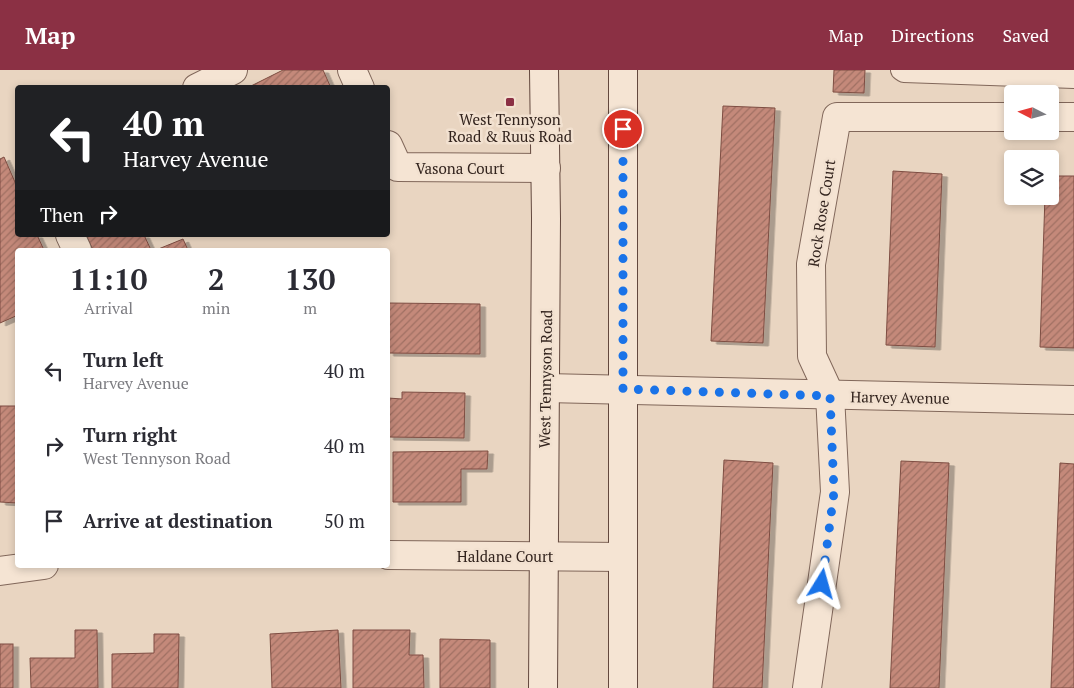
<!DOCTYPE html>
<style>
body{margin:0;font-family:"PT Serif",serif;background:#f7f7f7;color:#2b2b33;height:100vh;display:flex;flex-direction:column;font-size:19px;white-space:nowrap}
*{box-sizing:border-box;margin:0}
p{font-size:16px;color:#7c7c81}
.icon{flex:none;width:28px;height:28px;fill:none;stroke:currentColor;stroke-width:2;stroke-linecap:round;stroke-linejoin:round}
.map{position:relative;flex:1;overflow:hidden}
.side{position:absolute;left:15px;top:178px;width:375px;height:320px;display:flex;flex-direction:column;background:#fff;border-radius:5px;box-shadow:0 2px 8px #0003}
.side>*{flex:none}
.banner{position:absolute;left:15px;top:15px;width:375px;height:152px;border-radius:5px;box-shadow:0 2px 8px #0003;background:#202124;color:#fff;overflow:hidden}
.needle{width:32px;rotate:276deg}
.fabs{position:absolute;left:1004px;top:15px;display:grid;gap:10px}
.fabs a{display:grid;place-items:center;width:55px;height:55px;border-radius:5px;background:#fff;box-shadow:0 2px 8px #0003;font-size:25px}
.pin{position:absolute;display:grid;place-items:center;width:42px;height:42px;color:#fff;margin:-21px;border:2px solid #fff;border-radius:50%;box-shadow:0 1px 5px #0007}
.me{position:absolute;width:55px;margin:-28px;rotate:8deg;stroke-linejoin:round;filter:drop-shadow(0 0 4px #0008)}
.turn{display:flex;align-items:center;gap:18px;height:105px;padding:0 25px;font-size:22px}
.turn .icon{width:65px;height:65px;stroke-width:2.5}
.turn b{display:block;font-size:35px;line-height:42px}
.then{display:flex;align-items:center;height:48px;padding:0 25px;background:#0003;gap:10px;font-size:19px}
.eta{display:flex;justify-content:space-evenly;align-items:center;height:85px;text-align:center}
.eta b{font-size:30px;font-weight:800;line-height:35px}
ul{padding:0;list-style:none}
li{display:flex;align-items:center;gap:15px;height:75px;padding:0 25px}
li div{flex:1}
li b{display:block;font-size:19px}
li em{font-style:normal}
header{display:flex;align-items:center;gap:30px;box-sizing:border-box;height:70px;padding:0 25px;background:#8b3044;color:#fff}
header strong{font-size:24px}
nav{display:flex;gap:28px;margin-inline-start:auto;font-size:18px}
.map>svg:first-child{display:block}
.building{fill:url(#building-hatch);stroke:#7e4d42;filter:url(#shadow)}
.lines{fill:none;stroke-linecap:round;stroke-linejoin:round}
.service-casing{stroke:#81675a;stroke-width:22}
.minor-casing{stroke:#81675a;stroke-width:30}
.secondary-casing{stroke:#63483e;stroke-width:30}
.service{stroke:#f5e4d3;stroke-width:20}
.minor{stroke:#f5e4d3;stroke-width:28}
.secondary{stroke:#f5e4d3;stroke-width:28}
.route{stroke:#1a73e8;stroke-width:9;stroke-dasharray:0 16.2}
.poi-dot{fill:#8b3044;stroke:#f2e1d0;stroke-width:2}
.labels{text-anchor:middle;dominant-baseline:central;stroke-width:5;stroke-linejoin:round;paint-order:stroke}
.poi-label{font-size:15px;fill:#32231d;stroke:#f2e1d0}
.street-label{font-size:15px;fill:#32231d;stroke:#f2e1d0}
</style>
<header>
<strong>Map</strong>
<nav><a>Map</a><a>Directions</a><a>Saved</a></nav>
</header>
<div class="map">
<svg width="1074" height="618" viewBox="0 0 1074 618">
<defs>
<pattern id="building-hatch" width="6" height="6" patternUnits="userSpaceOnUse" patternTransform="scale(1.25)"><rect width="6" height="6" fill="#c4897a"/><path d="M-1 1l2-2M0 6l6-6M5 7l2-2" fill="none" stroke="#a07063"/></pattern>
<filter id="shadow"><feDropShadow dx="5.5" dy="3" stdDeviation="0" flood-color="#0004"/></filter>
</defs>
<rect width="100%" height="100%" fill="#e9d5c1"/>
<!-- building -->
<g class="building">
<polygon points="283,0 323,0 331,18 247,18"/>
<polygon points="834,0 865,0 864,23 833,22"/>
<polygon points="723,36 775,38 763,273 711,271"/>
<polygon points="4,87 18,119 18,165 37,165 44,180 18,180 18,245 0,253 0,89"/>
<polygon points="893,101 942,104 935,277 886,275"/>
<polygon points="1050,106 1074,106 1074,278 1040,277 1045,126 1050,126"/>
<polygon points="86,165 144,165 151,180 93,180"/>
<polygon points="183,169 188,180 156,180"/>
<polygon points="388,233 480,234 480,284 388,283"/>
<polygon points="402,322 465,323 464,368 388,367 388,328 402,329"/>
<polygon points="0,336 18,336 17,433 0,432"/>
<polygon points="488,381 487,399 461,399 461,432 393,432 393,382"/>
<polygon points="724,390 773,393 762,618 713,618"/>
<polygon points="901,391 949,393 939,618 890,618"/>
<polygon points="1060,393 1074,394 1074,618 1051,618"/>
<polygon points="75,560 97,560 98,618 31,618 30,588 75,588"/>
<polygon points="338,560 341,618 272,618 270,564"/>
<polygon points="353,560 410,560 409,585 423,585 424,618 353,618"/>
<polygon points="154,564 179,564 178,618 112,618 112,584 154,583"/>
<polygon points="440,569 490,570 490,618 440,618"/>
<rect x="0" y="574" width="13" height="44"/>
</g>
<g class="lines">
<!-- service casing -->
<g class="service-casing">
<polyline id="service" points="901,0 904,2 1074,8"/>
</g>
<!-- minor casing -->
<g class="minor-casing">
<g id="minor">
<polyline points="352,0 360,18"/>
<polyline points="197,18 233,0"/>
<polyline points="1050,47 1074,47"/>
<polyline points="388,75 398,97 546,98"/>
<polyline points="70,165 77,180"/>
<polyline points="546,318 1074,330"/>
<polyline points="388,485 623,487"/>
<polyline points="0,501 44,495"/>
<polyline points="807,618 835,422 830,325 812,286 811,194 837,47 1012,47"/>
</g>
</g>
<!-- secondary casing -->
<g class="secondary-casing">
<g id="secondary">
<polyline points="543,618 546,148 544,0"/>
<polyline points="623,618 623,0"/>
</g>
</g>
<!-- service -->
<use href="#service" class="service"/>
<!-- minor -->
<use href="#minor" class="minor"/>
<!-- secondary -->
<use href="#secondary" class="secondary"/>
</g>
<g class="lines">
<!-- route -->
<polyline class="route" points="623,59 623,319 830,326 834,422 822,514"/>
</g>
<!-- markers -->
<rect class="poi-dot" x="505" y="27" width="10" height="10" rx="2.5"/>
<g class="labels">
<!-- poi labels -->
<g class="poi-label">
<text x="510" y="49">West Tennyson<tspan x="510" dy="17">Road &amp; Ruus Road</tspan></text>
</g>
<!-- street labels -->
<g class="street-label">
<text x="460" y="98">Vasona Court</text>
<text transform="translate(821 143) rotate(-81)">Rock Rose Court</text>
<text transform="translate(545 309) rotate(-89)">West Tennyson Road</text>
<text transform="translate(900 327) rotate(1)">Harvey Avenue</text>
<text x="505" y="486">Haldane Court</text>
</g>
</g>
</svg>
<div class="fabs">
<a><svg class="needle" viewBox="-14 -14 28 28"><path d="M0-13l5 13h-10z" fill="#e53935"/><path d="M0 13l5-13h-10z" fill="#7c7c81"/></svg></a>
<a><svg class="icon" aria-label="layers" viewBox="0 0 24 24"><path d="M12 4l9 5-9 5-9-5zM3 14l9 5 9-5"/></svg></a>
</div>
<div class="pin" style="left:623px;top:59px;background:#d93025"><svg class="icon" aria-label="arrive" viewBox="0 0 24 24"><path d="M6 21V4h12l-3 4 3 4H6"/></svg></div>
<svg class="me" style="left:822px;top:514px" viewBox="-20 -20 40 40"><path d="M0-17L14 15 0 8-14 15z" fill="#1a73e8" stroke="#fff" stroke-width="4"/></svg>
<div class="banner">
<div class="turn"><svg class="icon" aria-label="left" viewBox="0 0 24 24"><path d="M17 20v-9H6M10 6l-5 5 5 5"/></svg><div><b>40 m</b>Harvey Avenue</div></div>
<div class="then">Then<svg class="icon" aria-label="right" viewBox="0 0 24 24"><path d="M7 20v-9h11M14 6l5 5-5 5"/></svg></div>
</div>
<section class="side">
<div class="eta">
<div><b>11:10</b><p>Arrival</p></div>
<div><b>2</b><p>min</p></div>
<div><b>130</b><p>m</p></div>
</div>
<ul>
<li><svg class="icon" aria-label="left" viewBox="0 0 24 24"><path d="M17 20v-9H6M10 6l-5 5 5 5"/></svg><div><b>Turn left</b><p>Harvey Avenue</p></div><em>40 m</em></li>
<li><svg class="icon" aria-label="right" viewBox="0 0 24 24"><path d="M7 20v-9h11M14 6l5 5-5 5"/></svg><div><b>Turn right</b><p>West Tennyson Road</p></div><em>40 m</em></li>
<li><svg class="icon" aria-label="arrive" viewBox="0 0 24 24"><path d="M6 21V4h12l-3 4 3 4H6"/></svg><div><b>Arrive at destination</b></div><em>50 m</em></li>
</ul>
</section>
</div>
